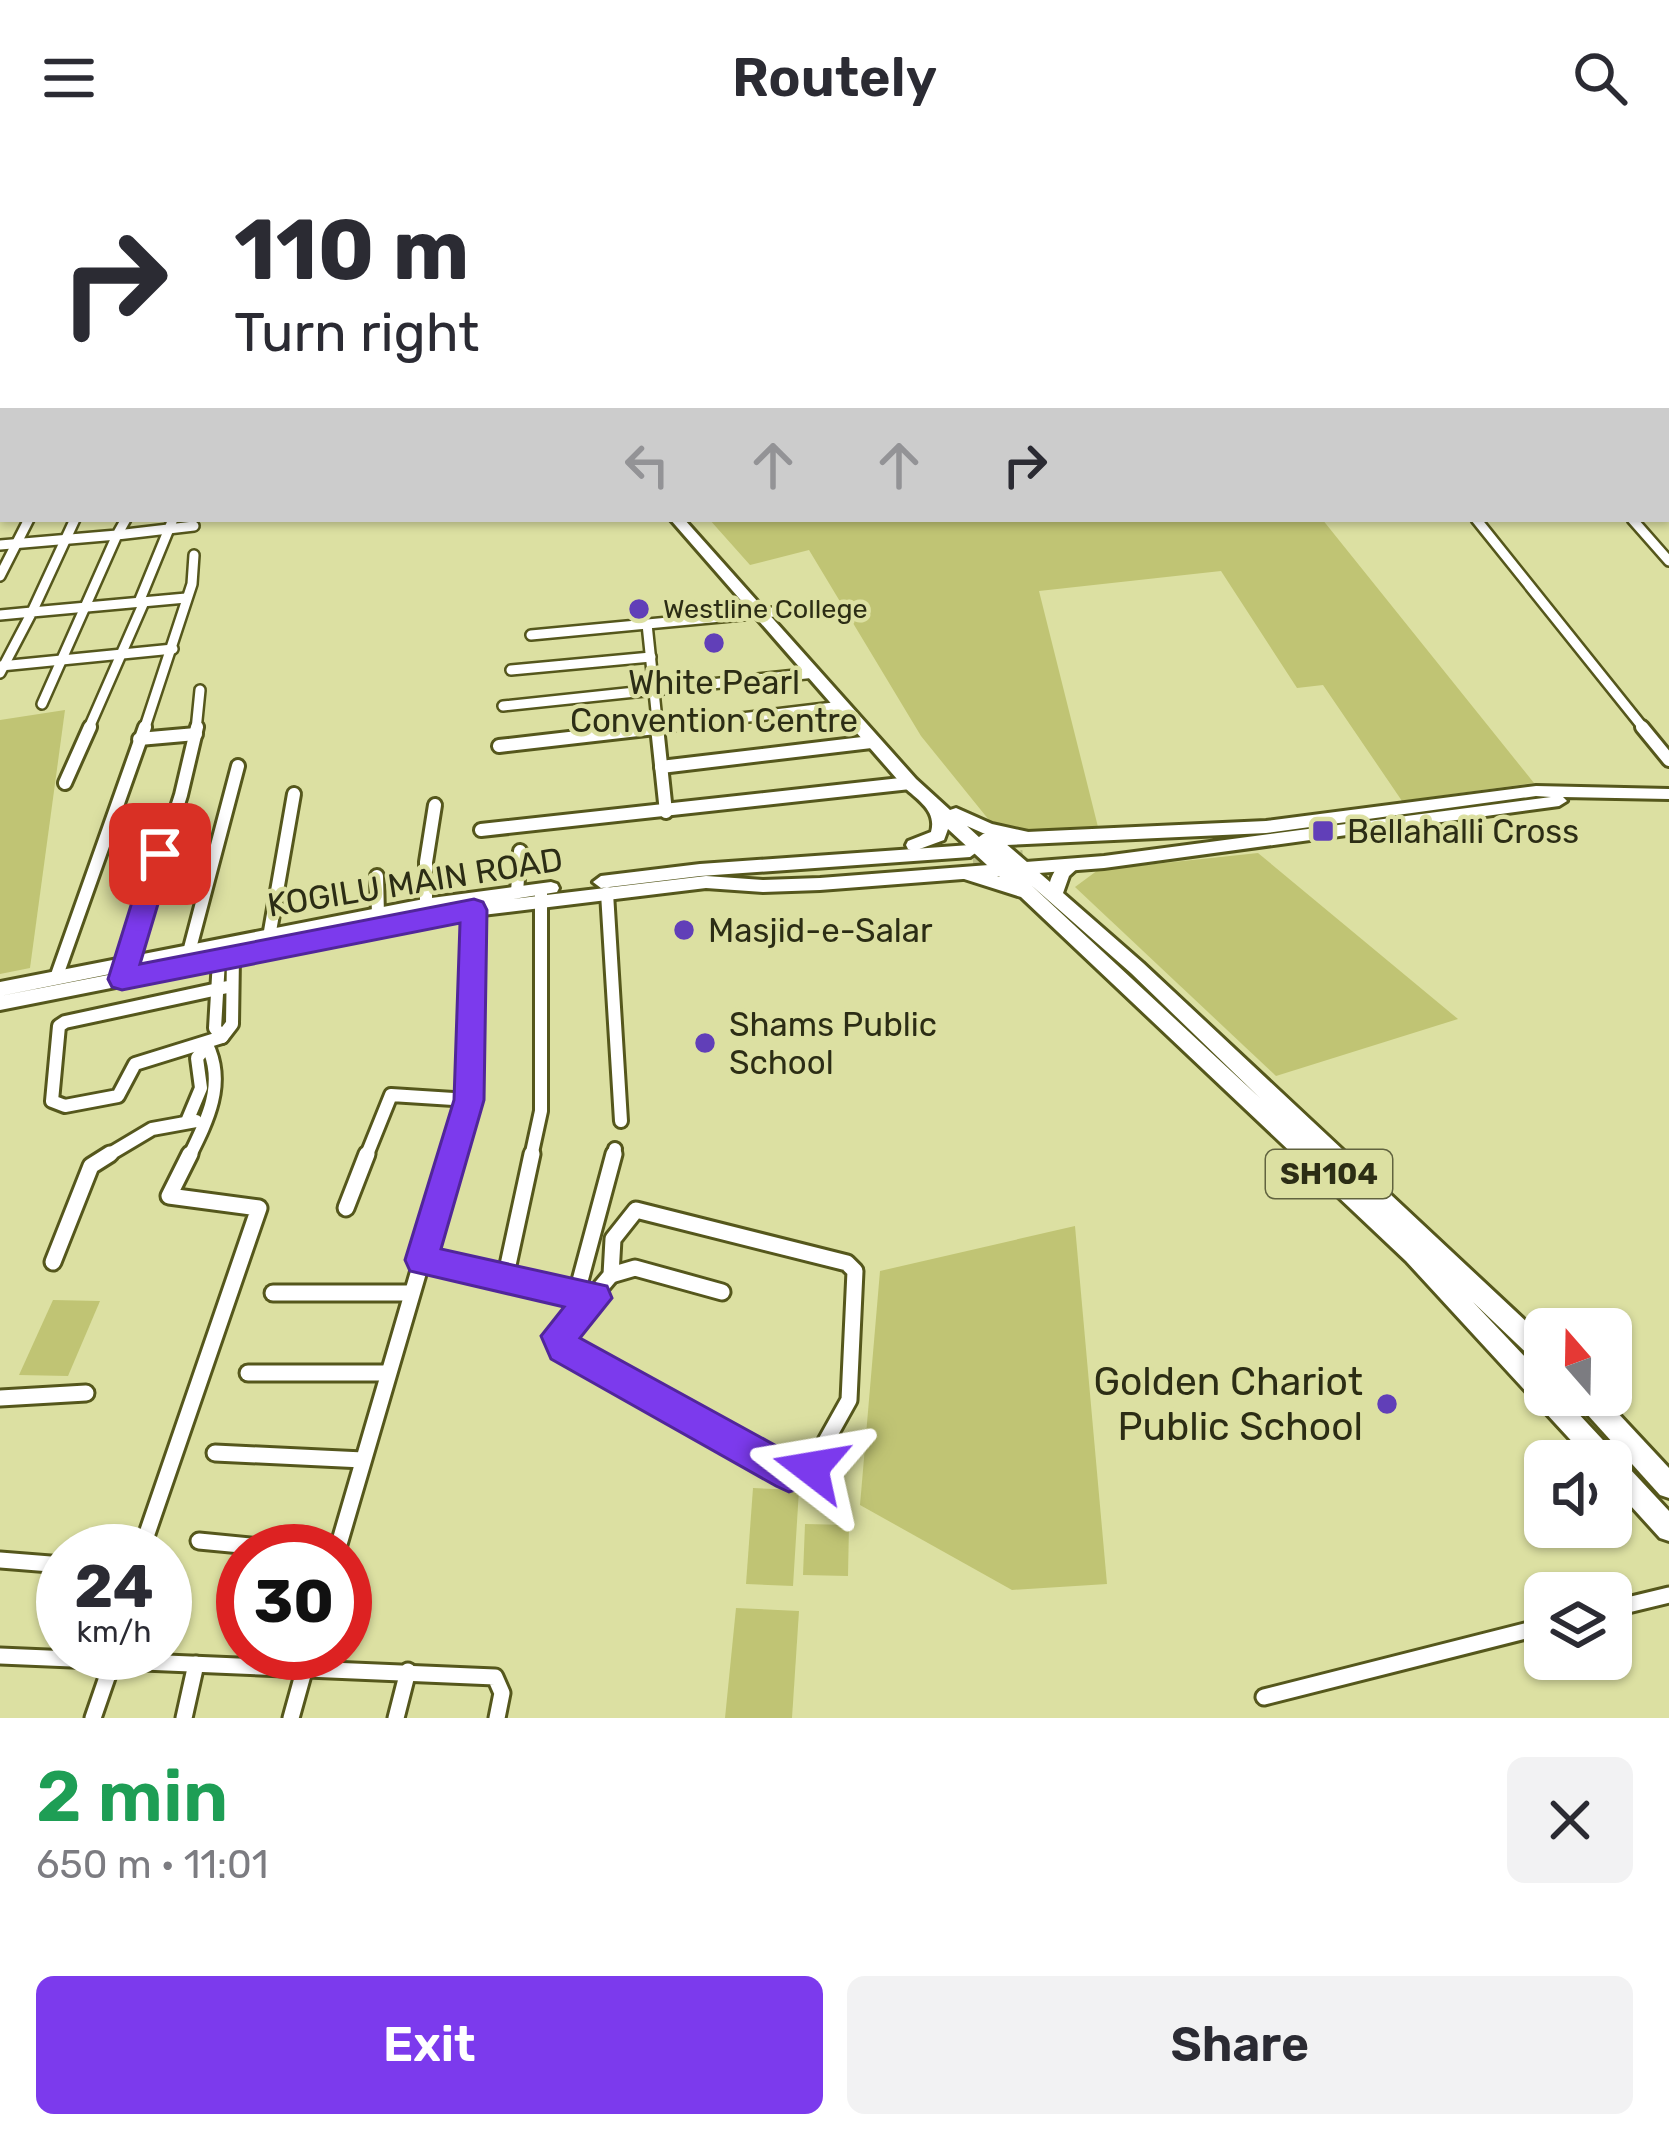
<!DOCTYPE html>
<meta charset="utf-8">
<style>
body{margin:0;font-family:Rubik,sans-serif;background:#f2f2f3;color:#2b2b33;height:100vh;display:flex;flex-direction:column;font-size:45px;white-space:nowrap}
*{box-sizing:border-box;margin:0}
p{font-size:39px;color:#7c7c81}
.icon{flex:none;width:66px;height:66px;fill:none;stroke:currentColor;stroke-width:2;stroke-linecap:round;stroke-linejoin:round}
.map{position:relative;height:1562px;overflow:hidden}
.side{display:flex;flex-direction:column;background:#fff;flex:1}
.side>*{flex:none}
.top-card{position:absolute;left:0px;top:0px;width:1671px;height:366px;box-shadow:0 3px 9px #0004;background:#fff;color:#2b2b33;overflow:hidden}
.needle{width:78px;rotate:340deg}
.tools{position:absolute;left:1524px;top:1152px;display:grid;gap:24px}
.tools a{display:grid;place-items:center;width:108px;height:108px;border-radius:18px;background:#fff;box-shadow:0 3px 9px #0004;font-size:60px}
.speed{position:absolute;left:36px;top:1368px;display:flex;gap:24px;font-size:60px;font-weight:700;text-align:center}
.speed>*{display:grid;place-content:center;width:156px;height:156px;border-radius:50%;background:#fff;box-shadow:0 3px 9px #0004;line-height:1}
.speed small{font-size:30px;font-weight:400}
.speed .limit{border:18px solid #d22;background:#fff;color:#111}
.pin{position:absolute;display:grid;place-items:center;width:102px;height:102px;color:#fff;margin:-51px;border-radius:24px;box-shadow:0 6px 18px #0006}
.me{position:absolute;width:132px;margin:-66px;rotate:284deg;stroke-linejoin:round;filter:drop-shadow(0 0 9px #0008)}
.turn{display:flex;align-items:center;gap:42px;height:252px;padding:0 36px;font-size:54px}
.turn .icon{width:156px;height:156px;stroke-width:2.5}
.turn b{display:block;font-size:84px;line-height:102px}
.lanes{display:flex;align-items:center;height:114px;padding:0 36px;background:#0003;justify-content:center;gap:60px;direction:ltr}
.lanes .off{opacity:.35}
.round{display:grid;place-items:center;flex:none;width:126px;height:126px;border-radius:18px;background:#f2f2f3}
.summary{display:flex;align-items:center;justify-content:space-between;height:204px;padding:0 36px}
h1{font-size:72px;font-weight:600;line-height:90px;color:#1e9e55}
.button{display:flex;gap:24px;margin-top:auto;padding:24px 36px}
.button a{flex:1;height:138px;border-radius:18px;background:#7c3aed;color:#fff;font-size:48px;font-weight:600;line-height:138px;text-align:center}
.button a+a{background:#f2f2f3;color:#2b2b33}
header{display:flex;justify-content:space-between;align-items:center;height:156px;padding:0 36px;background:#fff;font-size:54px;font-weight:600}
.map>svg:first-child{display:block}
.green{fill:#c0c474}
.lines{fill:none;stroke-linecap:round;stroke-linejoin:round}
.secondary-tunnel{stroke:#b9bc86;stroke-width:16;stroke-dasharray:16 8;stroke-linecap:butt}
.minor-far3-casing{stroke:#55571c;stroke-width:10}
.minor-far2-casing{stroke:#55571c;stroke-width:14}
.minor-far1-casing{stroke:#55571c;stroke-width:18}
.minor-casing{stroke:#55571c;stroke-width:21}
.tertiary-casing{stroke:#55571c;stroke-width:10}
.secondary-casing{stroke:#55571c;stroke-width:6}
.primary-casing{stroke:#55571c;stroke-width:6}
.minor-far3{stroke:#fff;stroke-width:8}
.minor-far2{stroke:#fff;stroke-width:9}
.minor-far1{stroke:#fff;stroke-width:12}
.minor{stroke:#fff;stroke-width:15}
.tertiary{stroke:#fff;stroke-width:8}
.secondary{fill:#fff;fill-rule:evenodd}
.primary{fill:#fff;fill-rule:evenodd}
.route{fill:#7c3aed;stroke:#51269a;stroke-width:3}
.poi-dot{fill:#613fb8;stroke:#dce0a2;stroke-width:4.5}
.labels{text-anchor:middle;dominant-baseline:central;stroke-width:9;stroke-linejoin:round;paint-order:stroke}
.far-poi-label{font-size:27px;fill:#2c2d15;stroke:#dce0a2;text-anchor:start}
.shield{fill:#dce0a2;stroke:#61633f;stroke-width:3}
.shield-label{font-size:30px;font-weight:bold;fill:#2c2d15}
.poi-label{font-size:33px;fill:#2c2d15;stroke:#dce0a2;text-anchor:start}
.street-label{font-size:33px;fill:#2c2d15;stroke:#dce0a2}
.near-poi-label{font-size:39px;fill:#2c2d15;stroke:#dce0a2;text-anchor:end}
</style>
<header><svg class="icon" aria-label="menu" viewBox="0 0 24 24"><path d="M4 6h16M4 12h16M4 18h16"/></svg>Routely<svg class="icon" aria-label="search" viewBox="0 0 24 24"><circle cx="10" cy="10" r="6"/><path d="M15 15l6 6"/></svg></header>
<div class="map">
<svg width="1669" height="1562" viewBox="0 0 1669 1562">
<rect width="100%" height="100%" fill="#dce0a2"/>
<!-- green -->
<g class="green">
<polygon points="709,363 1322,363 1534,627 1402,645 1323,529 1297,532 1221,415 1039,435 1098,671 1027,675 993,669 921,580 809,394 750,409"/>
<polygon points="65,554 30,812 0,818 0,564"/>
<polygon points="1258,697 1458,863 1276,920 1075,731 1098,714"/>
<polygon points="1075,1070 1107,1428 1012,1434 860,1349 880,1115"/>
<polygon points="53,1144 100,1145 68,1220 19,1219"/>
<polygon points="753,1332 799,1334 793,1430 746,1428"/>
<polygon points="805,1368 849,1369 848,1420 803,1419"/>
<polygon points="736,1452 799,1455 792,1562 725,1562"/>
</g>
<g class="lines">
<!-- secondary-tunnel -->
<polyline class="secondary-tunnel" points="973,706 1023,702"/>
<!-- minor-far3 casing -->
<g class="minor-far3-casing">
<g id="minor-far3">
<polyline points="1080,0 1085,3"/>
<polyline points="1462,0 1467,3"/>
<polyline points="495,3 520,0"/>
<polyline points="1100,3 1131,0"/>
</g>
</g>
<!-- minor-far2 casing -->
<g class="minor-far2-casing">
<g id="minor-far2">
<polyline points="0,330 3,326"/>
<polyline points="1476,363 1645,574"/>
<polyline points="1632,363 1669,405"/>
<polyline points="0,389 117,379 126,363"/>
<polyline points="0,420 29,363"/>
<polyline points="139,446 173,363"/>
<polyline points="0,459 32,456 75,363"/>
<polyline points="647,468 658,574"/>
<polyline points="531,479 774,456"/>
<polyline points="1,510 173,493"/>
<polyline points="511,514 651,501"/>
<polyline points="0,517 32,456 186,442"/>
<polyline points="42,548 117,379 194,370"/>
<polyline points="503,550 815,517"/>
<polyline points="88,574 144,446"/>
<polyline points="144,574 192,428 194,399"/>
<polyline points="196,574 200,534"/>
<polyline points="639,574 842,550"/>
</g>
</g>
<!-- minor-far1 casing -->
<g class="minor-far1-casing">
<g id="minor-far1">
<polyline points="657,571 666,656"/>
<polyline points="1642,571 1669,604"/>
<polyline points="139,583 196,578"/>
<polyline points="499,590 664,571"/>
<polyline points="661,611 871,586"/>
<polyline points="65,627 90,571"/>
<polyline points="481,674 910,627"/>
<polyline points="377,720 378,759"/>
<polyline points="517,736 520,695"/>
<polyline points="607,737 621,965"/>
<polyline points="426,762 426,706 435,649"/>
<polyline points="269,781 294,638"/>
<polyline points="189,796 238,610"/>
<polyline points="219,804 215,872 222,881"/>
<polyline points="124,816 181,639 197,571"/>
<polyline points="56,822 145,571"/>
<polyline points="232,830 65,866 59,870 52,945 65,950 118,940 135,908 222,881 232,868 233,801"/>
<path d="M 188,963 L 201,932 L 197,902 L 207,889 C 226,928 207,965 189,1001"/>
<polyline points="105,1001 152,973 196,965"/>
<polyline points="366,1001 391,939 469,944"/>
<polyline points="452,1001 469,944 474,754"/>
<polyline points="531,1001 541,955 541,734"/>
<polyline points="613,1001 615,993"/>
</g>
</g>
<!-- minor casing -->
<g class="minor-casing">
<g id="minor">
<polyline points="346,1052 367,998"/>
<polygon points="636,1054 847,1107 855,1115 849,1244 811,1312 789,1317 563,1191 559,1181 611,1119 613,1083"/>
<polyline points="421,1104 595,1142"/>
<polyline points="53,1106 91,1010 110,998"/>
<polyline points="611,1119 635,1112 722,1136"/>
<polyline points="505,1123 532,998"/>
<polyline points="577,1136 614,998"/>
<polyline points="273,1137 410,1137"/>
<polyline points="248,1217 387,1217"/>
<polyline points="0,1242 86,1237"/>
<polyline points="215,1297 363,1304"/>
<polyline points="199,1385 304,1395"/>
<polyline points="141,1395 259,1052 169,1040 190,998"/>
<polyline points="337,1395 453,998"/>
<polyline points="0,1404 63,1409"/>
<polyline points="1611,1453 1669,1439"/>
<polyline points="0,1500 495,1521 502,1537 497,1562"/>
<polyline points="1264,1541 1545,1470"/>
<polyline points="93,1562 113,1504"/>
<polyline points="184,1562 196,1508"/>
<polyline points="291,1562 309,1497"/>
<polyline points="396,1562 408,1515"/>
</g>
</g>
<!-- tertiary casing -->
<g class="tertiary-casing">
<polyline id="tertiary" points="828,3 850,0"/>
</g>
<!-- secondary casing -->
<g class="secondary-casing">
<g id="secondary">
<polygon points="1536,630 1669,633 1669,643 1563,641 1567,645 1559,650 1104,712 820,734 763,736 706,732 474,760 0,854 0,840 464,750 424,755 0,840 0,826 424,743 551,726 557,728 559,732 557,736 513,743 706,720 763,724 820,722 1104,700 1551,641 1536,640 1266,677 983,690 975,684 983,678 1266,665"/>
<polygon points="970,689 978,695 970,701 700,720 601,732 593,726 601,720 700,708"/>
</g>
</g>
<!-- primary casing -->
<g class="primary-casing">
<g id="primary">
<polygon points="445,0 455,0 454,3 444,3"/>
<path d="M 670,363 L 684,363 L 916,623 L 950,654 L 956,652 L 992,668 L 1033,677 L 1035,681 L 1033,685 L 1027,687 L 998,681 L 1050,726 C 1054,713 1064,699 1079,704 L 1082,708 L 1069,720 L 1063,737 L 1143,807 L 1545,1183 L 1545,1210 L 1537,1207 L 1473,1146 L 1545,1222 L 1545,1239 L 1561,1239 L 1669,1355 L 1669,1385 L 1660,1382 L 1611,1328 L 1611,1305 L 1590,1305 L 1406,1105 L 1021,741 L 961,722 L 958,717 L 961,712 L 967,711 L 1000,721 L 948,673 L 944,684 L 914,695 L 908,693 L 906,689 L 908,685 L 931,676 C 937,655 919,645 904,631 ZM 967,670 L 985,678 L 981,683 ZM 1031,729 L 1131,817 L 1260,942 Z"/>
<polygon points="1573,1239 1601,1239 1669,1312 1669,1342 1660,1339 1577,1247"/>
</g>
</g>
<!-- minor-far3 -->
<use href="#minor-far3" class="minor-far3"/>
<!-- minor-far2 -->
<use href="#minor-far2" class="minor-far2"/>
<!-- minor-far1 -->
<use href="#minor-far1" class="minor-far1"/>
<!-- minor -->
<use href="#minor" class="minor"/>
<!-- tertiary -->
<use href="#tertiary" class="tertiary"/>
<!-- secondary -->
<use href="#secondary" class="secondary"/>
<!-- primary -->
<use href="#primary" class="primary"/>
</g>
<!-- route -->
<polygon class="route" points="160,688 173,698 140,808 474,743 483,746 487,754 484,944 441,1093 607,1130 612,1142 580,1182 791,1298 811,1294 824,1300 829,1312 824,1325 789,1336 776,1330 551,1203 541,1180 564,1151 410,1115 405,1104 454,944 460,767 122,834 112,831 108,823 147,698"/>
<!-- markers -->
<g class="poi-dot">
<circle cx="639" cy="453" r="12"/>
<circle cx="714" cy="487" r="12"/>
<rect x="1311" y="663" width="24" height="24" rx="6"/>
<circle cx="684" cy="774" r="12"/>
<circle cx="705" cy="887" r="12"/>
<circle cx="1387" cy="1248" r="12"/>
</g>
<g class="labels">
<!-- far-poi labels -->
<g class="far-poi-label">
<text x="663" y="453">Westline College</text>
</g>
<!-- shield labels -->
<rect class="shield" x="1266" y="994" width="126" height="48" rx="9"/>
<g class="shield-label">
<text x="1329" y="1018">SH104</text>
</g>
<!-- poi labels -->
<g class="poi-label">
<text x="714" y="526" text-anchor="middle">White Pearl<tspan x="714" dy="38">Convention Centre</tspan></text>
<text x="1347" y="675">Bellahalli Cross</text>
<text x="708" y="774">Masjid-e-Salar</text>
<text x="729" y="868">Shams Public<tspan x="729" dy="38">School</tspan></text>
</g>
<!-- street labels -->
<g class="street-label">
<text transform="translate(415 726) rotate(-9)">KOGILU MAIN ROAD</text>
</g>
<!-- near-poi labels -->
<g class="near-poi-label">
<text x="1363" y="1226">Golden Chariot<tspan x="1363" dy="45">Public School</tspan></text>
</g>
</g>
</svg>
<div class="tools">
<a><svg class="needle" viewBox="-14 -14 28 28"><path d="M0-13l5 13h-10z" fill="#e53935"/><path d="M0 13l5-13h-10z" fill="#7c7c81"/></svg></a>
<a><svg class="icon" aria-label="sound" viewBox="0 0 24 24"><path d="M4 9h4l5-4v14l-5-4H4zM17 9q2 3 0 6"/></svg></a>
<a><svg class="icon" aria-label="layers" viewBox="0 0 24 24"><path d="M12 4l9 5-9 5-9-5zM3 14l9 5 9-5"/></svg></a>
</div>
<div class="speed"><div>24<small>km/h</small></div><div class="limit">30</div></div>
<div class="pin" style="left:160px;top:698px;background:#d93025"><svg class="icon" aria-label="arrive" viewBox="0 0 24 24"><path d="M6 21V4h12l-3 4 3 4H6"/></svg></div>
<svg class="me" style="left:811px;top:1312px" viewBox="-20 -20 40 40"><path d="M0-17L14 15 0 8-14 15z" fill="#7c3aed" stroke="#fff" stroke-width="4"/></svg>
<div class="top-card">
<div class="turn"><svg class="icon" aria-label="right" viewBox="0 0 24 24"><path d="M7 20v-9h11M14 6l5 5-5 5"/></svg><div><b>110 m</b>Turn right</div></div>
<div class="lanes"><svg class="icon off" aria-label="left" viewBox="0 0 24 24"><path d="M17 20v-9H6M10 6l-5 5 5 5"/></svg><svg class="icon off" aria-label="ahead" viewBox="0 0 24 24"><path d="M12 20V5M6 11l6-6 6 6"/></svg><svg class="icon off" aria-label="ahead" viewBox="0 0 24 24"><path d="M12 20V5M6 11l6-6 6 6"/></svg><svg class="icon" aria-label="right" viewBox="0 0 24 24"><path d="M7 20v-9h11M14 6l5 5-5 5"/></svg></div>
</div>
</div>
<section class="side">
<div class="summary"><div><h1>2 min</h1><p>650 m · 11:01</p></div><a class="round"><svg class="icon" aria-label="close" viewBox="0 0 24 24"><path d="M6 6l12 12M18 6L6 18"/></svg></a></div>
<div class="button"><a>Exit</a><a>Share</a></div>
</section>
